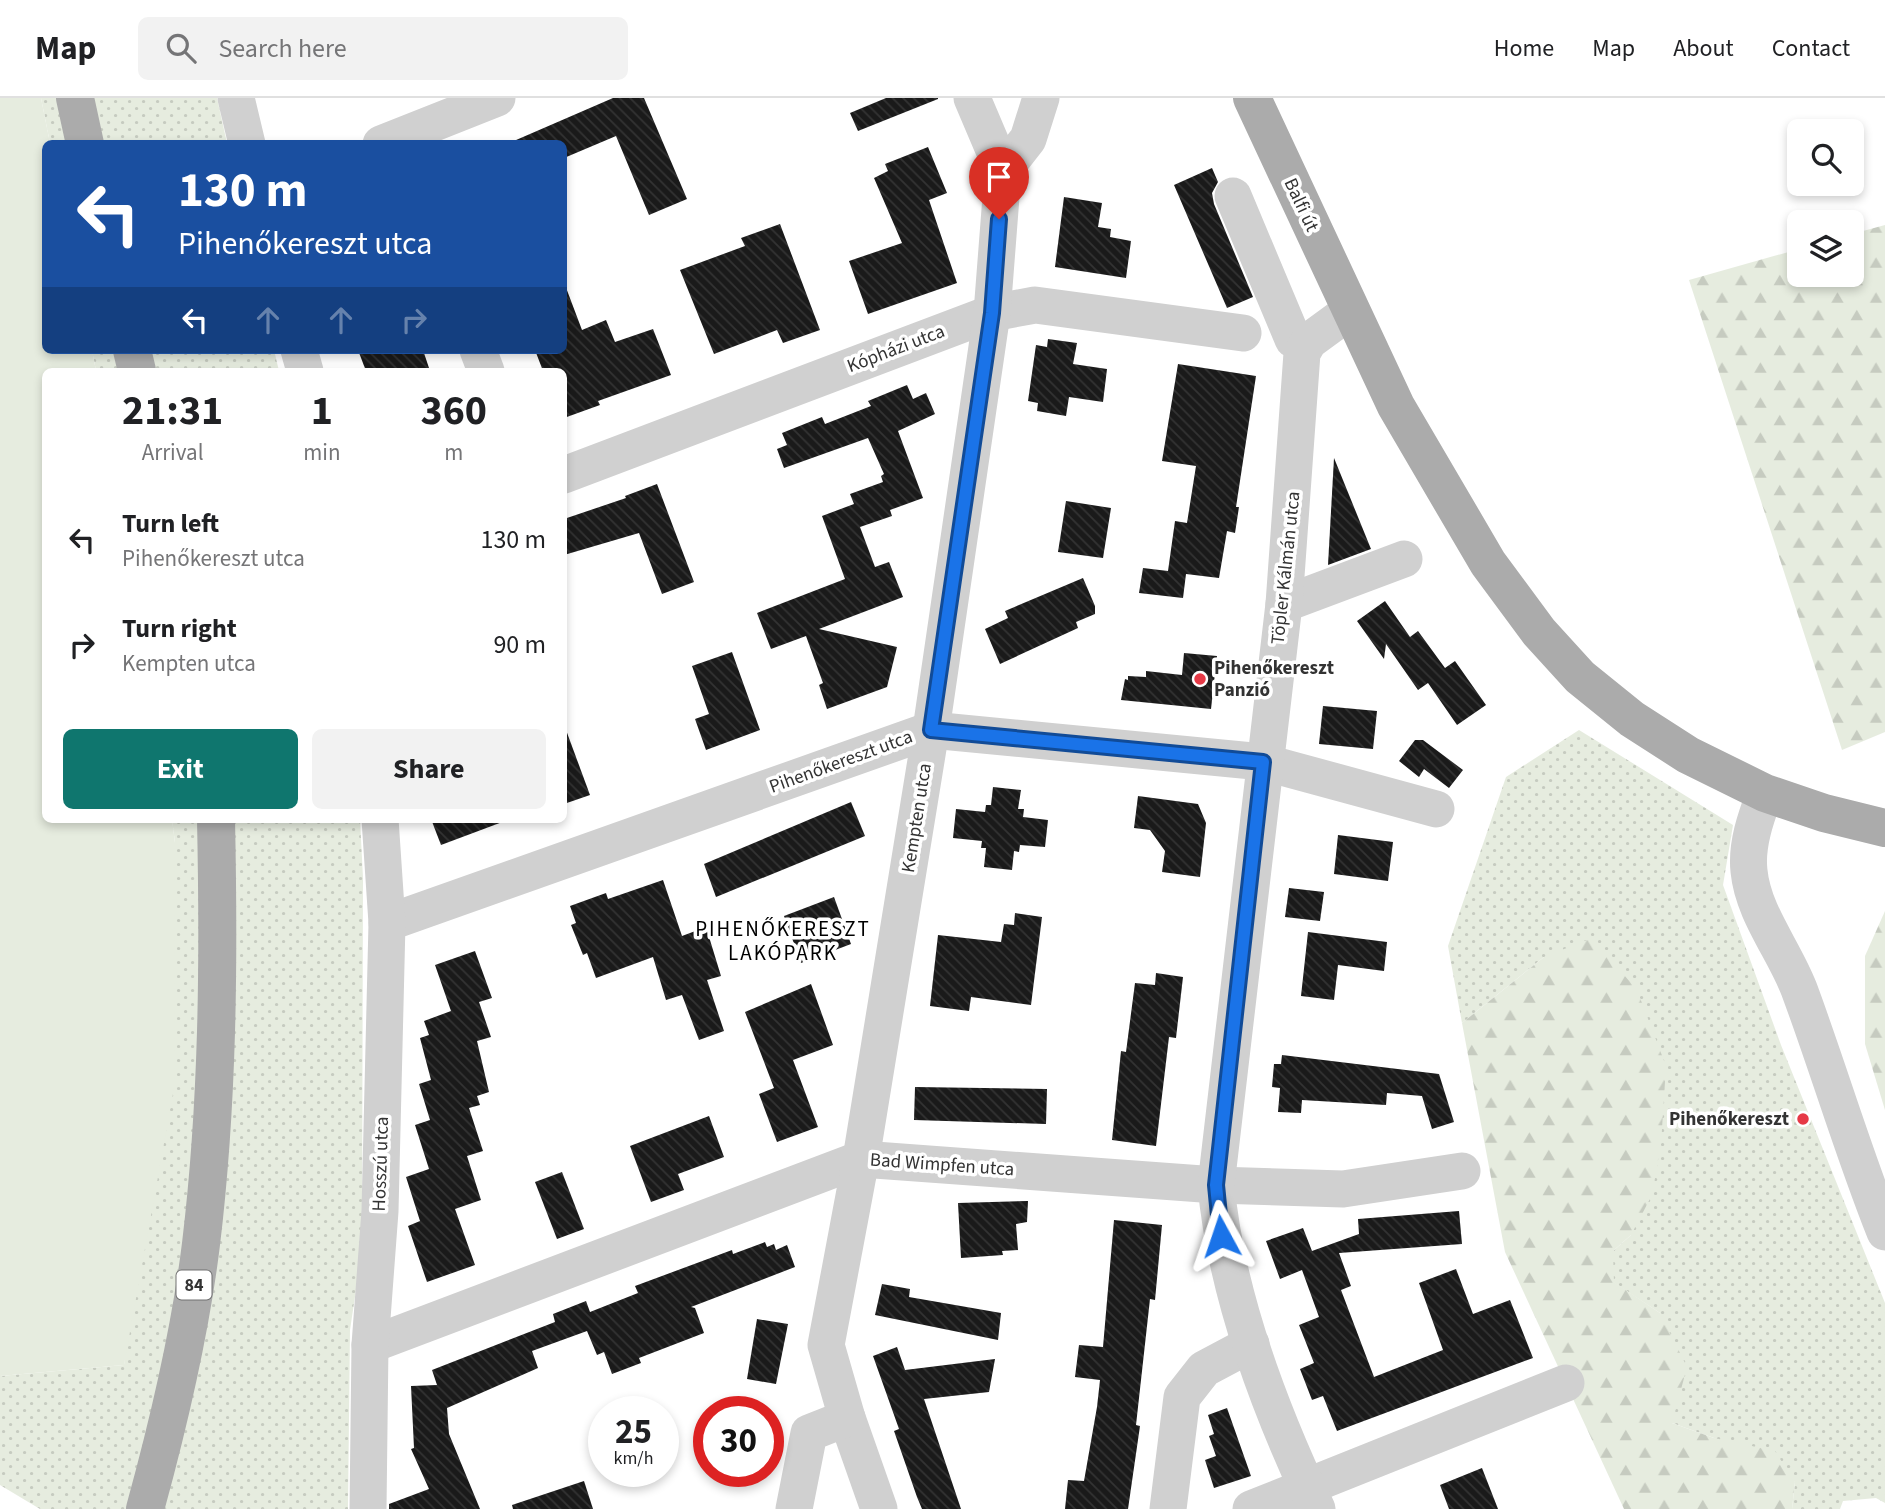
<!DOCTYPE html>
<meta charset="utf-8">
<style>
body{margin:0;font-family:"Source Sans 3",sans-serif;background:#f2f2f2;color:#202124;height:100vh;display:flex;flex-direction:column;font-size:26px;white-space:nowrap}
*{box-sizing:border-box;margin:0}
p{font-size:23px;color:#757577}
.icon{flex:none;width:38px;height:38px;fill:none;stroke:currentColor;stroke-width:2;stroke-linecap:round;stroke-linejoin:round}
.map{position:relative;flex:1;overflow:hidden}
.details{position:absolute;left:42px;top:270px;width:525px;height:455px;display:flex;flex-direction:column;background:#fff;border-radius:10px;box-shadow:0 4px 10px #0003}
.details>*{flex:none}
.banner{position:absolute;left:42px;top:42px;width:525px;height:214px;border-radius:10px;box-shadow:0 4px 10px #0003;background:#1a4fa0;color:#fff;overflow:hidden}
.controls{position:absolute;left:1787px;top:21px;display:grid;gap:14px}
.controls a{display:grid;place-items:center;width:77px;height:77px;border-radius:10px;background:#fff;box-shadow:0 4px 10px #0003;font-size:35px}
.speed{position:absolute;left:588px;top:1298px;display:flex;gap:14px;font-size:35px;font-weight:700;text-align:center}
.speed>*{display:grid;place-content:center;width:91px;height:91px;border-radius:50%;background:#fff;box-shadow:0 4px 10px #0003;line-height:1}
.speed small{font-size:18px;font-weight:400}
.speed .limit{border:10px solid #d22;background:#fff;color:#111}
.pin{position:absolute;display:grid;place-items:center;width:60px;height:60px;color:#fff;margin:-72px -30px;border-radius:50% 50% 50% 0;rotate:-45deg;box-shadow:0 0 7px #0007}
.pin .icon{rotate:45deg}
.me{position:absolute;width:77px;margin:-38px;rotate:355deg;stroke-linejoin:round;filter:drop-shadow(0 0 5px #0008)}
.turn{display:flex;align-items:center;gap:24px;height:147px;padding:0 21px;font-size:32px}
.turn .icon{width:91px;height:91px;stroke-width:2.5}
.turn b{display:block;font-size:49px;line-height:60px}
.lanes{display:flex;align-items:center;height:66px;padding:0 21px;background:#0003;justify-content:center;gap:35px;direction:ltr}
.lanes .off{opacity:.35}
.eta{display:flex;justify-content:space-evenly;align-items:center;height:119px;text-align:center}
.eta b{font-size:42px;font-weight:700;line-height:49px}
.primary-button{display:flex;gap:14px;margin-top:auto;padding:14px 21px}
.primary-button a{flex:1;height:80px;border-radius:10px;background:#0f766e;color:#fff;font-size:28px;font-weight:700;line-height:80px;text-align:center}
.primary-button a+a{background:#f2f2f2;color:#202124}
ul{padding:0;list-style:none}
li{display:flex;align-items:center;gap:21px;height:105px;padding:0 21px}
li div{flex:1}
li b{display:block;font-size:26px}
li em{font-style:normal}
header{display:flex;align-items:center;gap:42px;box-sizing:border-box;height:98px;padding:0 35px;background:#fff;border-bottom:2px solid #e0e0e0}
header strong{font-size:33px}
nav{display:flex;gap:38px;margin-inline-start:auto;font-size:24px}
.search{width:490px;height:63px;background:#f2f2f2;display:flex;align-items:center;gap:18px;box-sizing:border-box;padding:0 24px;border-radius:10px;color:#757577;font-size:26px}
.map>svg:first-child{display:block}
.grass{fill:url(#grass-dots)}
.forest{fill:url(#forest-firs)}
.garden{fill:#e6ecdf}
.building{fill:url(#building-back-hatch)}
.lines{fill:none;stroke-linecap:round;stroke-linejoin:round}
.minor{stroke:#d0d0d0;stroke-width:37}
.major{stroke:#ababab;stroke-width:38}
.route-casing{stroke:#114b97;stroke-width:18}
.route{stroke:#1a73e8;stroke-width:12}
.poi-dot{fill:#e63946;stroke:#fff;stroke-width:2.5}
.labels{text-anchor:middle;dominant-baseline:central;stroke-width:7;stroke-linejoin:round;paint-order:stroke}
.shield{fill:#fff;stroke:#707070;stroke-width:2}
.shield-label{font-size:18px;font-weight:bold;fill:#333}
.street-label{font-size:19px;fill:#333;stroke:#fff}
.poi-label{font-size:19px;font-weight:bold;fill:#333;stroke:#fff;text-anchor:start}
.neighbourhood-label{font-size:21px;letter-spacing:2px;fill:#000;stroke:#fff}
</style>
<header>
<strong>Map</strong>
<div class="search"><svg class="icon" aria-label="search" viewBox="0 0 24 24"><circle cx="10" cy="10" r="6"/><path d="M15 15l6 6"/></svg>Search here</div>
<nav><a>Home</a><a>Map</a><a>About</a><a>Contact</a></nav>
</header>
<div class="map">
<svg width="1885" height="1411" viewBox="0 0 1885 1411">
<defs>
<pattern id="grass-dots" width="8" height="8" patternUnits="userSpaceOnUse" patternTransform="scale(1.75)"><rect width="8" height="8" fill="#e6ecdf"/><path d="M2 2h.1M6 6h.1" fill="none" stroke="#c6cbc0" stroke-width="1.8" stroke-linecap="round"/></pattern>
<pattern id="forest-firs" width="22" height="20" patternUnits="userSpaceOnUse" patternTransform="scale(1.75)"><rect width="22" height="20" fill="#e6ecdf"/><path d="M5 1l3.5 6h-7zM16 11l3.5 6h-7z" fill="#c6cbc0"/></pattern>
<pattern id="building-back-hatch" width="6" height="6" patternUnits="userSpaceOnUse" patternTransform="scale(1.75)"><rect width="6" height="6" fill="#1a1a1a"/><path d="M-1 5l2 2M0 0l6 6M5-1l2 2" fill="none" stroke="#333"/></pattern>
</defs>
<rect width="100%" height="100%" fill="#fff"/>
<!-- grass -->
<g class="grass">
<polygon points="41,0 217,0 227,45 50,45"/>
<polygon points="92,252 274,252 279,273 96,273"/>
<polygon points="1579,632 1733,727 1723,787 1781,947 1885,1205 1885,1405 1876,1400 1843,1403 1840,1411 1792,1411 1795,1384 1714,1340 1672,1325 1660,1215 1613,1184 1613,1153 1631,1137 1544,859 1462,925 1448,848 1506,679"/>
<polygon points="172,721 360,721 363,780 362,1152 350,1232 348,1411 40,1411 0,1387 0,1278 124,1267 175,745"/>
</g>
<!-- forest -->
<g class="forest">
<polygon points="1885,127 1885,634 1842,652 1689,182 1799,151 1799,177 1852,177 1852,136"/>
<polygon points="1885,813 1885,1012 1865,946 1865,858"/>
<polygon points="1592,840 1637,892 1666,968 1661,1046 1652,1097 1631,1137 1613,1153 1614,1184 1660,1215 1687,1269 1672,1325 1714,1340 1775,1353 1795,1384 1792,1411 1624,1411 1505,1154 1462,925 1544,859"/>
</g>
<!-- garden -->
<polygon class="garden" points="0,0 41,0 50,45 46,46 46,252 92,252 96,273 46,273 46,721 172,721 175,745 174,990 124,1267 0,1278"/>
<!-- building -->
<g class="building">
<polygon points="613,0 644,0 687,101 649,117 616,38 564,60 564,46 507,46"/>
<polygon points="886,0 938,0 938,1 858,33 850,15"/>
<polygon points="928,49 947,95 929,102 957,185 868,216 849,163 902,145 874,80 888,73 885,66"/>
<polygon points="1212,70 1218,84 1212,95 1214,106 1253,199 1227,210 1174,87"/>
<polygon points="1064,99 1102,105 1098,129 1111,131 1110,139 1131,143 1126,180 1055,169"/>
<polygon points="780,126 820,232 783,245 777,232 714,256 680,172 745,148 741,140"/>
<polygon points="565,187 582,232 606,222 615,244 653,231 671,277 598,303 600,307 564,320 564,273 543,273 535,252 564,252"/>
<polygon points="1048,241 1077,245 1073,266 1107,271 1103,304 1069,299 1066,318 1037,313 1038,305 1028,303 1036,247 1047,249"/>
<polygon points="358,252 423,252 430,273 366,273"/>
<polygon points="1178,266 1256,278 1236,409 1239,409 1235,435 1227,433 1219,480 1186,476 1183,500 1139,495 1143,470 1168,473 1175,423 1187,425 1196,368 1162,363"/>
<polygon points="907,287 913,301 926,295 935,316 898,333 923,400 890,412 892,418 860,429 875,469 889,464 903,499 819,531 897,549 887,589 827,611 819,587 823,585 806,538 771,551 757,515 845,481 822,418 854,406 850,396 883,384 881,378 884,376 868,340 784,370 777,351 787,347 782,335 822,319 825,326 871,308 868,303"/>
<polygon points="1334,360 1371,451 1328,467"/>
<polygon points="657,386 694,484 662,496 639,435 564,457 564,421 626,400 625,398"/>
<polygon points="1066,403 1111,410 1103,460 1058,454"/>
<polygon points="1083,480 1095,508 1095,516 1076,524 1078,530 1000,566 985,531 1008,520 1005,513"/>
<polygon points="1385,503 1410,539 1418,533 1445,570 1455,563 1486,607 1457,627 1428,585 1418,592 1386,546 1384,561 1357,523"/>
<polygon points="732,554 760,632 706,652 695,621 709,616 692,568"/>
<polygon points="1184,555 1217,558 1211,611 1121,602 1125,581 1128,582 1128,578 1146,579 1146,573 1182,577"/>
<polygon points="1323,608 1377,613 1373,651 1319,646"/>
<polygon points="564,632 566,632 590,697 564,706"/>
<polygon points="1415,642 1423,642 1463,672 1449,690 1424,671 1419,679 1399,663"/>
<polygon points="993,689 1021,692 1018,711 1024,711 1023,719 1048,722 1045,749 1020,747 1019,754 1014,753 1012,772 984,769 986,750 981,750 982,743 953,740 956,711 985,714 986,707 991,707"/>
<polygon points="1138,698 1198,706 1206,725 1200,779 1162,774 1165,753 1150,732 1134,730"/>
<polygon points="851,704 865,738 716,799 704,766"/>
<polygon points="431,721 504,721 505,723 441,747"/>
<polygon points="1338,737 1393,744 1388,783 1334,776"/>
<polygon points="663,782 682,838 706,829 721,878 707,882 724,933 699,942 682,897 666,902 653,859 596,880 587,855 583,857 571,827 576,825 570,808 606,795 608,801"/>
<polygon points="1289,790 1324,794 1320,823 1285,819"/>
<polygon points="834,799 851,846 801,865 784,818"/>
<polygon points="1015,815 1042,819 1031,907 971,899 969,913 930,908 938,837 1001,844 1004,826 1014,827"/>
<polygon points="1308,834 1387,844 1384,873 1338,867 1334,902 1301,898"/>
<polygon points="475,853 492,900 479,904 491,939 477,943 489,994 477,998 480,1007 469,1010 483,1053 467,1058 481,1102 455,1111 475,1167 427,1184 408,1128 420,1123 406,1079 429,1071 415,1027 430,1022 419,986 431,982 420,940 429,937 424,923 451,913 435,867"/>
<polygon points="1156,875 1183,879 1176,940 1169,939 1156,1048 1112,1042 1121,953 1126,954 1135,885 1155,887"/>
<polygon points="811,886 833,947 793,962 818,1029 777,1044 759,996 774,990 745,914"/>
<polygon points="1282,957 1439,976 1454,1024 1432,1031 1422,998 1387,995 1386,1007 1302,1002 1301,1015 1278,1014 1280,990 1272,989 1274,966 1281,966"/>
<polygon points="915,989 1047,991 1046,1026 914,1022"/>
<polygon points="709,1018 724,1059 678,1076 684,1092 651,1104 630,1048"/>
<polygon points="562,1074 584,1131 557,1141 535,1084"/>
<polygon points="1028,1103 1027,1124 1016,1126 1018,1152 1002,1153 1003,1157 961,1160 958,1105"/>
<polygon points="1459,1113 1462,1146 1339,1155 1351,1188 1341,1192 1374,1279 1443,1252 1419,1185 1456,1171 1473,1216 1510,1202 1533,1260 1337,1333 1323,1298 1312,1302 1300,1271 1314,1265 1299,1227 1319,1219 1302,1172 1280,1181 1266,1143 1303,1130 1312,1153 1359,1136 1358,1121"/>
<polygon points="1114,1122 1162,1127 1155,1202 1150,1201 1136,1327 1140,1328 1128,1411 1065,1411 1068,1382 1084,1383 1097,1309 1100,1282 1075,1279 1079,1247 1103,1249"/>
<polygon points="765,1144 767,1149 774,1146 776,1152 787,1147 795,1169 691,1209 695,1210 704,1235 639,1260 641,1265 612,1276 604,1254 597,1257 587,1233 532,1253 538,1270 447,1310 449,1336 480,1411 389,1411 389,1406 429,1391 411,1351 414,1350 411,1288 437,1287 432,1272 555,1224 553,1216 586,1203 590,1214 638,1195 635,1188 732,1152 733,1156"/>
<polygon points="882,1186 910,1191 909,1199 1001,1215 998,1242 875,1217"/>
<polygon points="757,1221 788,1226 776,1286 747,1281"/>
<polygon points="897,1249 905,1272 995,1261 989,1294 924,1301 961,1411 922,1411 917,1399 894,1333 899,1331 873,1258"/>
<polygon points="1227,1310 1251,1378 1214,1390 1205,1362 1216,1358 1209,1338 1214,1336 1208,1317"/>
<polygon points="1482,1370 1498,1411 1449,1411 1440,1387"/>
<polygon points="584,1383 593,1411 513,1411 512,1407"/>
</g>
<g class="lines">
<!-- minor -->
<g class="minor">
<polyline points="236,0 247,46"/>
<polyline points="381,46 497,0"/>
<polyline points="1003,73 1028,41 1041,0"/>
<polyline points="1233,98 1293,241 1309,243"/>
<polyline points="299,252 305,273"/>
<polyline points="478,252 486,273"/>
<polyline points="564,377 992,215 1035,207 1243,235"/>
<polyline points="1284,506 1404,461"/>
<path d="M 1765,695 C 1756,719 1746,747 1749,773 C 1753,815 1784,852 1799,891 C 1829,972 1853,1054 1885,1134"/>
<polyline points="387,825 931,632 1263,664 1436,711"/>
<polyline points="370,1247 861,1061 1216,1087 1343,1091 1462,1073"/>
<polyline points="847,1320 879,1411"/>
<polyline points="368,1411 370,1247 380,1113 387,825 380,721"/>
<polyline points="794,1411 809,1335 847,1320 826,1247 861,1061 931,632 992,215 1003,73 972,0"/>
<polyline points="1168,1411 1182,1299 1204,1271 1251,1246"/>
<polyline points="1251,1411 1566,1285"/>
<path d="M 1317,1411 C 1270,1312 1226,1196 1216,1087 L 1284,506 L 1302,255 L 1309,243 L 1350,213"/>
</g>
<!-- major -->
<g class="major">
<polyline points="75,0 85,46"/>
<polyline points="1252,0 1396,308 1488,465 1539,534 1580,579 1632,621 1688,657 1765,695 1824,715 1885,730"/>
<polyline points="132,252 137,273"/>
<path d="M 145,1411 C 169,1324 190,1236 201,1146 C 218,1005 219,863 216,721"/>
</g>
</g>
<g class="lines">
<!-- route casing -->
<g class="route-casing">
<polyline id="route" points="999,121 992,215 931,632 1263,664 1216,1087 1221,1138"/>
</g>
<!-- route -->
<use href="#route" class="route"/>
</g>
<!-- markers -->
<g class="poi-dot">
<circle cx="1200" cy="581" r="7"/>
<circle cx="1803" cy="1021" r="7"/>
</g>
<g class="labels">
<!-- shield labels -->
<rect class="shield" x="176.5" y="1172.5" width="35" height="29" rx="5"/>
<g class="shield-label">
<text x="194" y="1187">84</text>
</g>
<!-- street labels -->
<g class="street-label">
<text transform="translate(1301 107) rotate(65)">Balfi út</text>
<text transform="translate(896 251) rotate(-21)">Kópházi utca</text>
<text transform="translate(1286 470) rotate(-84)">Töpler Kálmán utca</text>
<text transform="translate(841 664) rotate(-20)">Pihenőkereszt utca</text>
<text transform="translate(917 720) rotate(-81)">Kempten utca</text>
<text transform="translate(381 1066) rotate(-88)">Hosszú utca</text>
<text transform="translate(942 1067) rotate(4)">Bad Wimpfen utca</text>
</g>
<!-- poi labels -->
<g class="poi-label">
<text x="1214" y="570">Pihenőkereszt<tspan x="1214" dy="22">Panzió</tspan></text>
<text x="1789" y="1021" text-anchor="end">Pihenőkereszt</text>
</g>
<!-- neighbourhood labels -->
<g class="neighbourhood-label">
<text x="783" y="831">PIHENŐKERESZT<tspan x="783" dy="24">LAKÓPARK</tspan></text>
</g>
</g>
</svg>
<div class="controls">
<a><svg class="icon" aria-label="search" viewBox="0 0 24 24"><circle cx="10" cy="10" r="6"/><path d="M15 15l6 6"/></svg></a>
<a><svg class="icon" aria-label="layers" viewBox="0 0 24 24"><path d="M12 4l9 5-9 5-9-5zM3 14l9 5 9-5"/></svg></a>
</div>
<div class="speed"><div>25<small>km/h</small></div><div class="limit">30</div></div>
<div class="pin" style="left:999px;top:121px;background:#d93025"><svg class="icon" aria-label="arrive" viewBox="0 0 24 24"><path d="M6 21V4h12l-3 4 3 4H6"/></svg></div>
<svg class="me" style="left:1221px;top:1138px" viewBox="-20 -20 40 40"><path d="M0-17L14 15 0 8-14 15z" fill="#1a73e8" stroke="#fff" stroke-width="4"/></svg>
<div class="banner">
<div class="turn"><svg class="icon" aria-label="left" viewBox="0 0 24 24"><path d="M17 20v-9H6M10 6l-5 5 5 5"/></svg><div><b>130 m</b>Pihenőkereszt utca</div></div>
<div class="lanes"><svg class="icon" aria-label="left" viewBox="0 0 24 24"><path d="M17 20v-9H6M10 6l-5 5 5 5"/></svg><svg class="icon off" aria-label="ahead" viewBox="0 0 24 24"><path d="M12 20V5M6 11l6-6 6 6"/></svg><svg class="icon off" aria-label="ahead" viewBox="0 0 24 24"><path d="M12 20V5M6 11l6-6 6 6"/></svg><svg class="icon off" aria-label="right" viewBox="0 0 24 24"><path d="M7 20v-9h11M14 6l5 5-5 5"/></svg></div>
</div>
<section class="details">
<div class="eta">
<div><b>21:31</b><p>Arrival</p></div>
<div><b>1</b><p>min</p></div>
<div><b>360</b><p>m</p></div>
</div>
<ul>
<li><svg class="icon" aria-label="left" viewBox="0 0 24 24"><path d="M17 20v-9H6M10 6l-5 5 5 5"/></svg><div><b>Turn left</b><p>Pihenőkereszt utca</p></div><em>130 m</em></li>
<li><svg class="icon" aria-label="right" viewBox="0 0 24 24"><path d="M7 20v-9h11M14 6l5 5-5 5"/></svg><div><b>Turn right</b><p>Kempten utca</p></div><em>90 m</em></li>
</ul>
<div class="primary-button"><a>Exit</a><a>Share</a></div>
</section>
</div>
